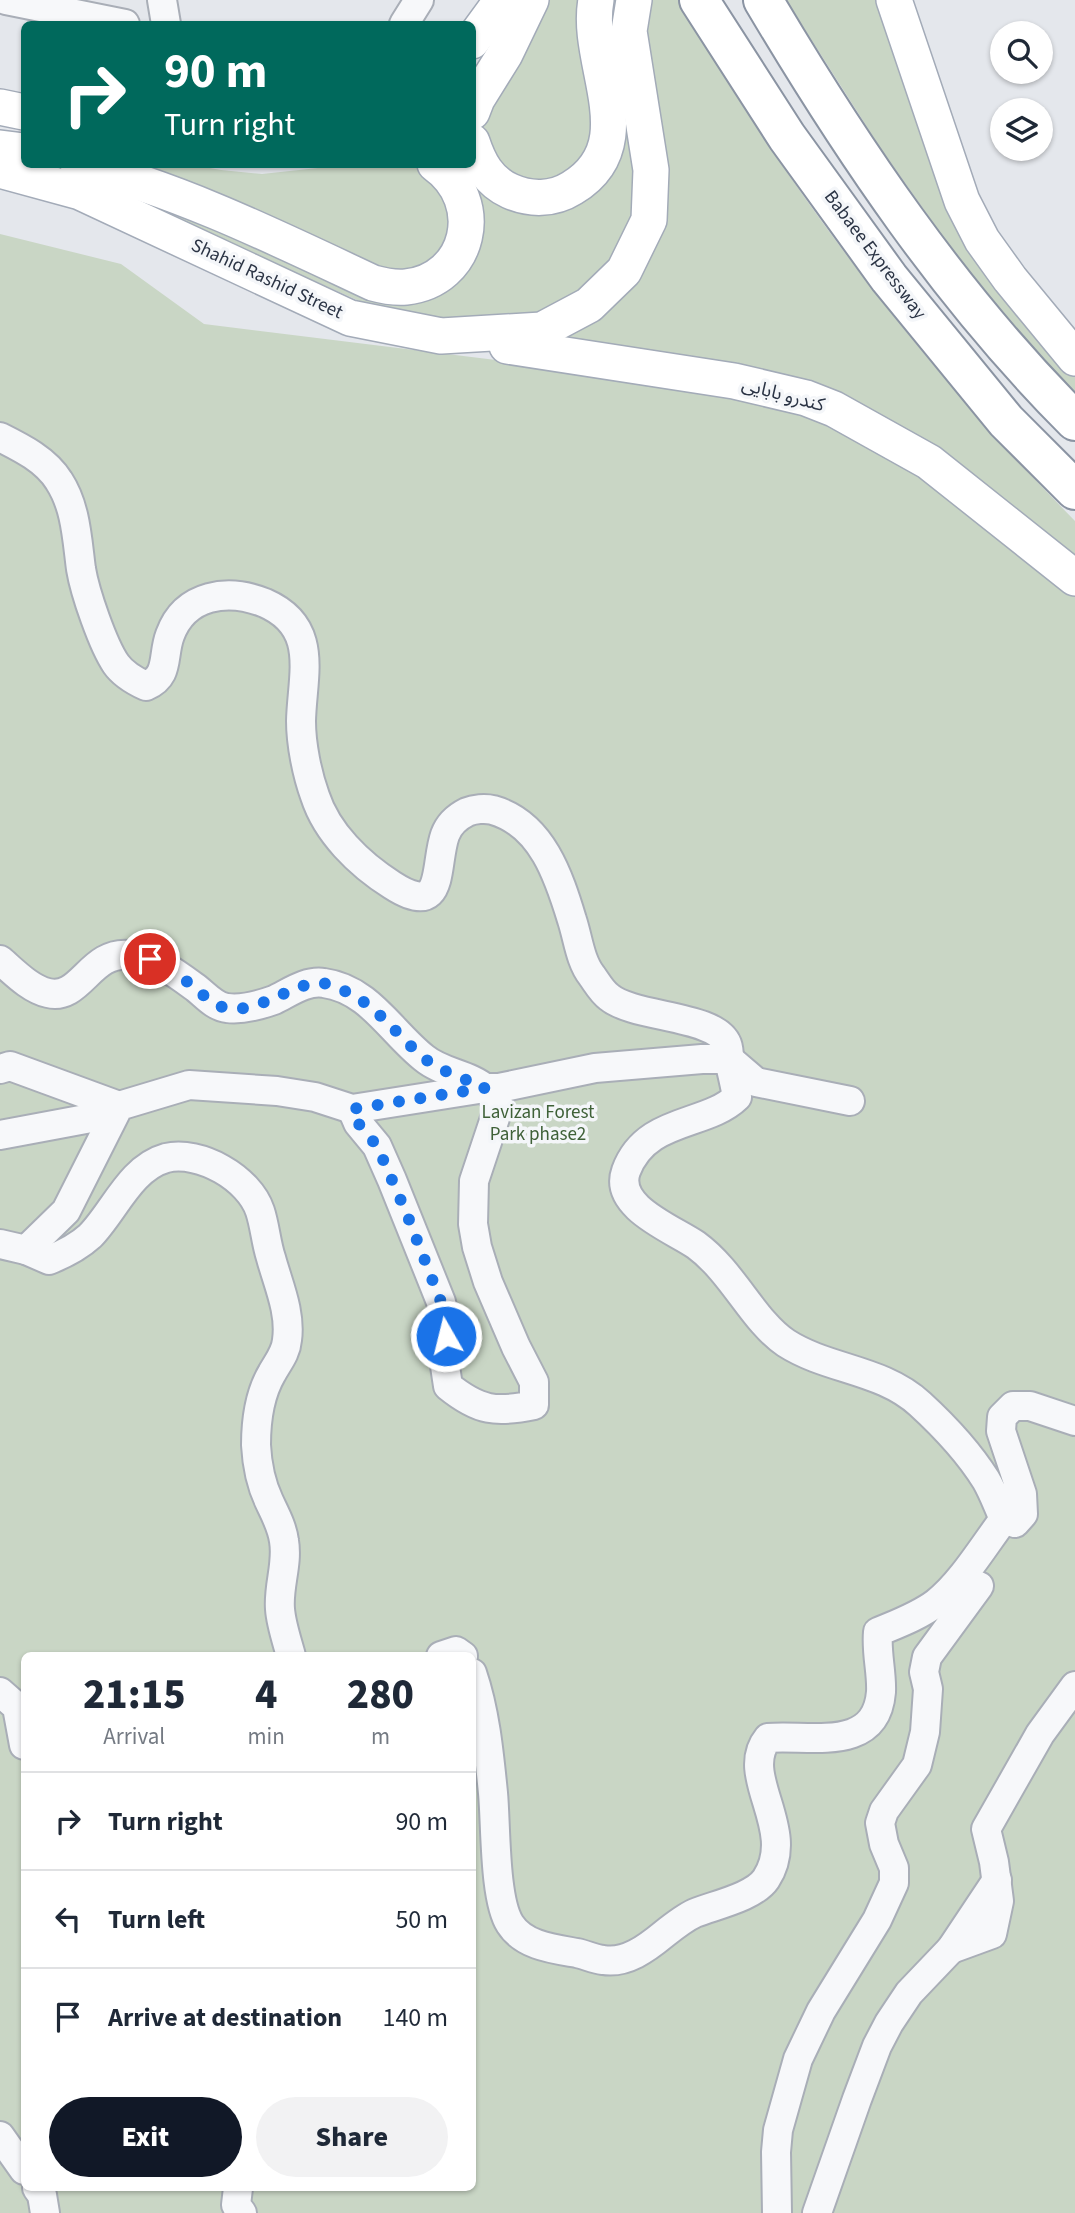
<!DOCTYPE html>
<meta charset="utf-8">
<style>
body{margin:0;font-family:"Source Sans 3","Noto Sans Arabic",sans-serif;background:#f2f2f3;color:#1f2937;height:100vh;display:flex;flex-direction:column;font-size:26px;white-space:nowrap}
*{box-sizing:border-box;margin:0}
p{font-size:23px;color:#747a83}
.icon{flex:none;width:38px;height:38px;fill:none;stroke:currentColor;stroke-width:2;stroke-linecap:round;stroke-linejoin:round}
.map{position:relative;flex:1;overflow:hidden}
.panel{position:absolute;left:21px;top:1652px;width:455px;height:539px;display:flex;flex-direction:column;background:#fff;border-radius:10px;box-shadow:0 2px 5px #0004}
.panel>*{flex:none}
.top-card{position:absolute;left:21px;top:21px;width:455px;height:147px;border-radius:10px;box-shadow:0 2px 5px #0004;background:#00695c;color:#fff;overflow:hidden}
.tools{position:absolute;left:990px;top:21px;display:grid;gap:14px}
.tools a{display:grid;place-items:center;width:63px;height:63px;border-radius:50%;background:#fff;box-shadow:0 2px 5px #0004;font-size:35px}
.pin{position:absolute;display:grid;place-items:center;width:60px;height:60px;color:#fff;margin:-30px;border:4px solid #fff;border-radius:50%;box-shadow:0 2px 7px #0007}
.me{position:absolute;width:77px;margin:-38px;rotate:352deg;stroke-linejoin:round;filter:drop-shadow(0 0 5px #0008)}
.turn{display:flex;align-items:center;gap:24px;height:147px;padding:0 28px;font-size:32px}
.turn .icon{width:91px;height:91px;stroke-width:2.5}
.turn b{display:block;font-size:49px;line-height:60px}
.eta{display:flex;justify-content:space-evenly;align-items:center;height:119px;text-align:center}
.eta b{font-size:42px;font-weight:800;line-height:49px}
.primary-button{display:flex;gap:14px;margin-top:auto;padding:14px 28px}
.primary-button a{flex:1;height:80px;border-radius:42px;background:#111827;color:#fff;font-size:28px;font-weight:800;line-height:80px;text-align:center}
.primary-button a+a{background:#f2f2f3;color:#1f2937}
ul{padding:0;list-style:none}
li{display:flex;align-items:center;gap:21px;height:98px;padding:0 28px;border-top:2px solid #e0e1e3}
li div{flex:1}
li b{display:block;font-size:26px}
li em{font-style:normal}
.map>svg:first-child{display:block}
.green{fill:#c9d6c5;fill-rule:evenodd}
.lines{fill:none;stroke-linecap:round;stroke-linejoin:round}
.minor-casing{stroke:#a9aeb7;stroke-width:32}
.major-casing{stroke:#a3abb8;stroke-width:38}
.highway-casing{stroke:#8b94a3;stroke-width:42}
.minor{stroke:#f7f8fa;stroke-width:28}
.major{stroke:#fff;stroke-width:35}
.highway{stroke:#fff;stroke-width:38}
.route{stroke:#1a73e8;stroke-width:12;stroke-dasharray:0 21.6}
.labels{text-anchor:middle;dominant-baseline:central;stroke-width:7;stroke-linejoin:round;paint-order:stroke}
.street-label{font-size:19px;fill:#2b3445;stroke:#f4f6f9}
.park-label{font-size:19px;fill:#3f6138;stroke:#f4f6f9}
</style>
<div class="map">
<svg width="1075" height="2213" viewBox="0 0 1075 2213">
<rect width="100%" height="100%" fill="#e4e7ec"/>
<!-- green -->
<g class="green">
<polygon points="540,0 587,0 601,121 581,176 512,183 478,130 481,114"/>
<polygon points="605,0 624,0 642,185 625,250 554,314 479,327 366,304 66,170 348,281 459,267 449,165 469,165 586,193"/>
<path d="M 643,0 L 678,0 C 788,190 921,364 1075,521 L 1075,572 L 900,435 L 547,338 L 645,249 Z"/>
<polygon points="786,0 885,0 1016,303 1075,375 1075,398 970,275 881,149"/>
<polygon points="355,164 422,165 454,197 451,250 400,280 114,165 193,165 221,170 262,174"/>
<path d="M 0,234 L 121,264 L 204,324 L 585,371 L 784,402 L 882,449 L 1075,590 L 1075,2213 L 0,2213 ZM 24,1656 L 472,1656 L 472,2188 L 24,2188 Z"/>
</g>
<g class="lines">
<!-- minor casing -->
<g class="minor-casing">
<g id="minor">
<polyline points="6,0 125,24"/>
<polyline points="162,0 166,24"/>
<polyline points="404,24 419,0"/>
<path d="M 0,437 C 22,448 46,460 59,481 C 76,507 77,539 81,569 C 85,593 103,645 116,664 C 123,674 135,681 146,686 C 170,676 162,656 170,635 C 185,594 228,588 265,603 C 320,627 302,675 301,721 C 301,744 307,774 315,796 C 327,833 359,864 392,885 C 446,920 434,866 445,835 C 449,824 457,817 467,812 C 474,809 485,808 493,810 C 542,824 559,877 572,920 C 578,938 580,961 592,976 C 597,983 602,992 609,997 C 634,1018 716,1015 727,1044 C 729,1049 729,1055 729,1060 C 732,1073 735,1085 737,1097 C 706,1127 646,1117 626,1171 C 613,1207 673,1229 696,1245 C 733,1272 753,1321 786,1343 C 828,1370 882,1369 920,1404 C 944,1426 969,1453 986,1480 C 993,1492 998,1506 1004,1519 L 1015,1523 L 1023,1514 L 1022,1494 L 1001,1431 L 1002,1417 L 1013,1406 L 1030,1406 L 1075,1421"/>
<path d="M 0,960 C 14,972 30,989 48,993 C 81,1001 90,950 130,955 C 155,957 177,974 196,988 C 205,995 215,1007 227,1008 C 242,1010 260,1005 274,1000 C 289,993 306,980 324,983 C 369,989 391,1032 424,1058 C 442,1073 469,1074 486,1089 C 491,1094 495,1100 499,1106 L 474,1181 L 473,1224 L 477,1247 L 488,1282 L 516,1347 L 534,1382 L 534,1405 C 496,1413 479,1411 448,1386 L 445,1366 L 446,1327 L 441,1302 L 392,1180 L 377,1146 L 358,1123 L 352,1109"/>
<polyline points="0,1069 10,1066 119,1106"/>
<polyline points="0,1135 91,1118 119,1106"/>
<polyline points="0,1244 26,1250 66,1211 119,1106 189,1085 277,1091 315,1097 352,1109 485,1088 499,1088 595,1068 702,1059 729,1059 756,1082 850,1101"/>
<path d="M 26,1250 L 49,1260 C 64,1254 78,1247 90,1236 C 114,1212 130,1168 166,1158 C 200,1150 249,1178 260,1211 C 265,1226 266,1243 271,1258 C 278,1284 291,1312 287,1340 C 286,1353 278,1362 272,1373 C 259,1395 256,1420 256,1445 C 257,1464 261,1484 269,1501 C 275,1514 282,1526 284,1541 C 288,1564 278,1586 280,1609 C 281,1624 287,1641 291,1656"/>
<polyline points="441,1656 456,1651 463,1656"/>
<path d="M 472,1673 C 485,1711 489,1753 493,1793 C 496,1825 494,1899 510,1924 C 524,1946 554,1949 577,1953 C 586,1955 594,1959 603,1960 C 626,1964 647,1948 664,1934 C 674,1926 684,1918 695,1913 C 715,1905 754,1897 766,1879 C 799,1829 737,1776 768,1738 C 808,1734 876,1754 881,1692 C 882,1672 876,1653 878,1632 C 897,1624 919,1616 936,1603 C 961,1584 985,1544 1004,1519"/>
<polyline points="0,1692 17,1707 24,1745"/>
<polyline points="951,1949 992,1934 999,1901 994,1862 986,1829 1040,1734 1075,1686"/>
<polyline points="0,2136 24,2170"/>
<polyline points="37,2188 42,2195 45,2213"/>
<polyline points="238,2188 236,2205 242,2213"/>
<polyline points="777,2213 776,2152 778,2130 798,2059 821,2011 877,1920 894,1883 894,1868 884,1844 880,1823 884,1811 917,1765 925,1732 928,1689 924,1672 927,1657 979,1586"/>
<polyline points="817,2213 857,2099 877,2046 889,2023 909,1993 951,1949 997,1880"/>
</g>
</g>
<!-- major casing -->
<g class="major-casing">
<g id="major">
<polyline points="894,0 962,201 982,240 1010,279 1075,358"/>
<polyline points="472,41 502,0"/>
<polyline points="0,107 24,112"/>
<polyline points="472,112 477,99 505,54 531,0"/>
<path d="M 472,142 C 479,163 488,181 510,191 C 530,200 553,200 572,188 C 645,144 584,64 596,0"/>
<polyline points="0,148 24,151"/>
<path d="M 78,164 C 182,191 277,238 373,283 C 384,286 395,288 406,287 C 470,280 488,202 435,164"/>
<polyline points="0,170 80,192 350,318 441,336 542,330 589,305 624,271 649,220 651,170 629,31 634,0"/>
<polyline points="507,346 734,381 806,398 834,409 929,462 1075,578"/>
</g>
</g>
<!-- highway casing -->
<g class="highway-casing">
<g id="highway">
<polyline points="699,0 787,137 889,278 1006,421 1075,490"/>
<path d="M 763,0 C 852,150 951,297 1075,421"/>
</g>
</g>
<!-- minor -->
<use href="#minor" class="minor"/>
<!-- major -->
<use href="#major" class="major"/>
<!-- highway -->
<use href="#highway" class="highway"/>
</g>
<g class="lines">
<!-- route -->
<path class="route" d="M 150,959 C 161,965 172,971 182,978 C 195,986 210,1005 226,1008 C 261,1015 300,976 327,984 C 374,999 388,1027 423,1057 C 440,1072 465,1078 485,1088 L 352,1109 L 358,1123 L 377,1146 L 406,1212 L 441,1302 L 446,1336"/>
</g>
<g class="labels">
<!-- street labels -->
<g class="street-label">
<text transform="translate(875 255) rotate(53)">Babaee Expressway</text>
<text transform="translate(267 279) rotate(25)">Shahid Rashid Street</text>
<text transform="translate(783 395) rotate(15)">کندرو بابایی</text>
</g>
<!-- park labels -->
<g class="park-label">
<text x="538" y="1112">Lavizan Forest<tspan x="538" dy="22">Park phase2</tspan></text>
</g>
</g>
</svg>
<div class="tools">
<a><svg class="icon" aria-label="search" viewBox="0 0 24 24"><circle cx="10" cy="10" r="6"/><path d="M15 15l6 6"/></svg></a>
<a><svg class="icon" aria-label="layers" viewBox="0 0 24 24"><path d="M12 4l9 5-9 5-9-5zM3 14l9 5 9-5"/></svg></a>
</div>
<div class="pin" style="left:150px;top:959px;background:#d93025"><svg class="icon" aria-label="arrive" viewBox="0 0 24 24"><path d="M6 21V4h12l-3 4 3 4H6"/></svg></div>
<svg class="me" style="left:446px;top:1336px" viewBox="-20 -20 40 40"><circle r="17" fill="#1a73e8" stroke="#fff" stroke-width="3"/><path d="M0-11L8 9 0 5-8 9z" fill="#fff"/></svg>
<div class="top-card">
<div class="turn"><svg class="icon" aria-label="right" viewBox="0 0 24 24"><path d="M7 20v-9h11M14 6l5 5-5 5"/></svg><div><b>90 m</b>Turn right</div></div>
</div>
<section class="panel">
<div class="eta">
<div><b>21:15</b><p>Arrival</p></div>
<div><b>4</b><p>min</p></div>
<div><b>280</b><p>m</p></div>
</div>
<ul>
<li><svg class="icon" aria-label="right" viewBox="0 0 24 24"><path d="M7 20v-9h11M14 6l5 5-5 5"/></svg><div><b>Turn right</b></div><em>90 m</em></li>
<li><svg class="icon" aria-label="left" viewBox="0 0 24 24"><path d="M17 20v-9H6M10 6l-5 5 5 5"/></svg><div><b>Turn left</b></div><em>50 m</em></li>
<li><svg class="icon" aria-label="arrive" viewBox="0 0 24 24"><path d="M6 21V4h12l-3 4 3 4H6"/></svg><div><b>Arrive at destination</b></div><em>140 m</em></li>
</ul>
<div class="primary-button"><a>Exit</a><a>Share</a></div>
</section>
</div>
